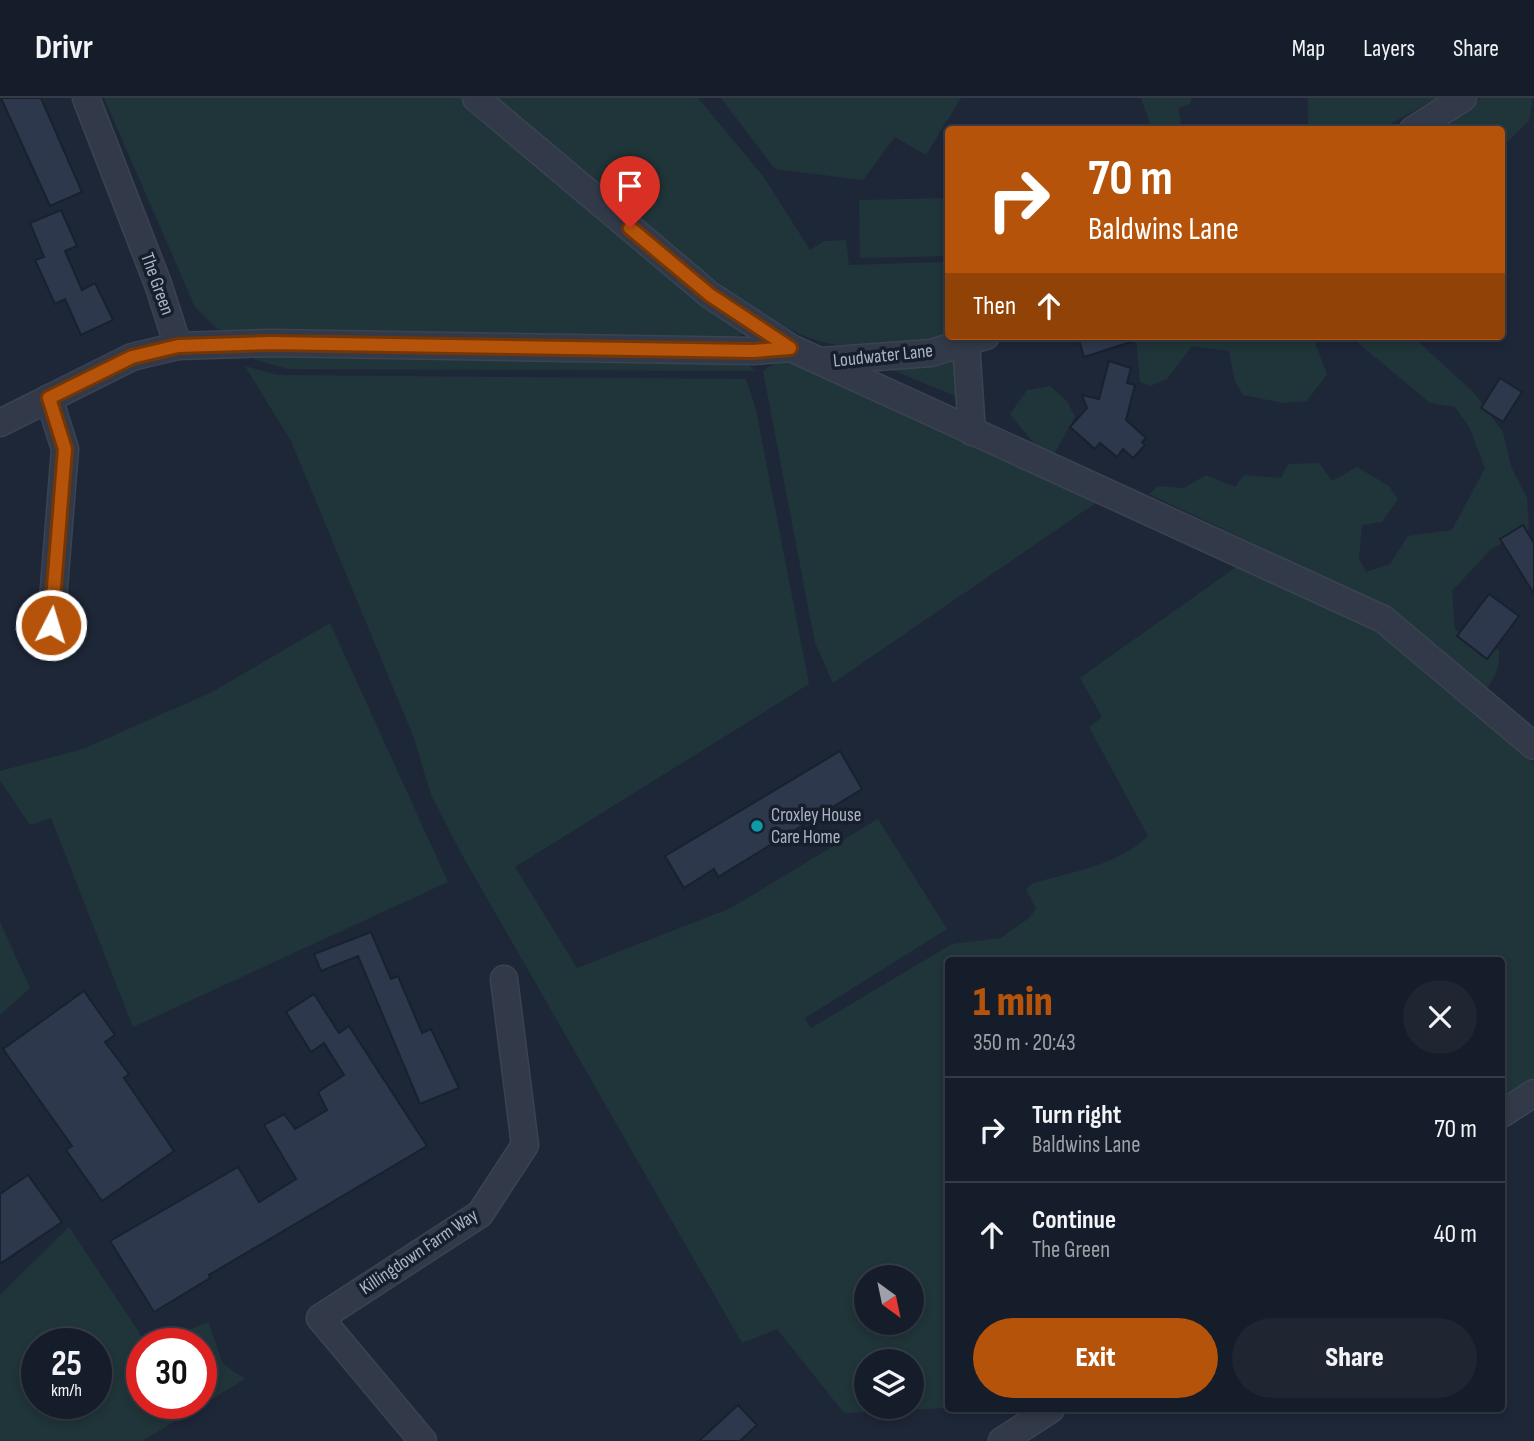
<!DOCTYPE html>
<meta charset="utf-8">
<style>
body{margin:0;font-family:"Sofia Sans Condensed",sans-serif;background:#1f2632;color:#f1f3f6;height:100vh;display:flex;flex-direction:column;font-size:26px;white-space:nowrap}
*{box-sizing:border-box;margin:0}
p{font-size:23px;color:#9ea2a8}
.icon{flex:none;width:38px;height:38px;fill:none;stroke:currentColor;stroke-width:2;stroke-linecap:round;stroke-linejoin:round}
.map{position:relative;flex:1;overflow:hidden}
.panel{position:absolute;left:945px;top:859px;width:560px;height:455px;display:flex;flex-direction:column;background:#161d2a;border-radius:7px;box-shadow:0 4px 10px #0003,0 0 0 2px #353b47}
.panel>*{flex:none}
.banner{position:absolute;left:945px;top:28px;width:560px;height:214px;border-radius:7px;box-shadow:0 4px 10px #0003,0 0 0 2px #353b47;background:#b45309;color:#fff;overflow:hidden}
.needle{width:46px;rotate:147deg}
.controls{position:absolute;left:854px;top:1167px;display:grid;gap:14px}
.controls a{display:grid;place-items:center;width:70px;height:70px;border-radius:50%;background:#161d2a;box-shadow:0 4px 10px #0003,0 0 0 2px #353b47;font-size:35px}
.speed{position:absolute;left:21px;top:1230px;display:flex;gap:14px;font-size:35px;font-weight:700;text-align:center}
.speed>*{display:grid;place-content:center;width:91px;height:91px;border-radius:50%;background:#161d2a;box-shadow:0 4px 10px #0003,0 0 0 2px #353b47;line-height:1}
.speed small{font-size:18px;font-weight:400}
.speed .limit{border:10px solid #d22;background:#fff;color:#111}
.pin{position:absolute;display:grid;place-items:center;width:60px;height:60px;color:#fff;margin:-72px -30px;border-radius:50% 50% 50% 0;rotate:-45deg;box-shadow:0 0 7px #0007}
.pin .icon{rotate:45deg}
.me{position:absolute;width:77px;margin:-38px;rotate:5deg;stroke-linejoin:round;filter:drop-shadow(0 0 5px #0008)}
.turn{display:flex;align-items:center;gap:24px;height:147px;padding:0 28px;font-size:32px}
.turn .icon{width:91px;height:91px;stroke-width:2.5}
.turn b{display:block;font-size:49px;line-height:60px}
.then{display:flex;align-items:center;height:66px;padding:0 28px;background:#0003;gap:14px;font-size:26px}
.round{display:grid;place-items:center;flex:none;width:74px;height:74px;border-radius:37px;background:#1f2632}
.overview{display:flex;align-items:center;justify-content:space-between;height:119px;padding:0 28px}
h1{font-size:42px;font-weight:800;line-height:52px;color:#b45309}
.cta{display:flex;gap:14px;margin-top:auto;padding:14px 28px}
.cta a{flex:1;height:80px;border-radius:42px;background:#b45309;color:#fff;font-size:28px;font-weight:800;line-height:80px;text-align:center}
.cta a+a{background:#1f2632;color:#f1f3f6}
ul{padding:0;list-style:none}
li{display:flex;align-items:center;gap:21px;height:105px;padding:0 28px;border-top:2px solid #353b47}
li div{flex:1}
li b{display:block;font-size:26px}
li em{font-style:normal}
header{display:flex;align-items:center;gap:42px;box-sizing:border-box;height:98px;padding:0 35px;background:#161d2a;border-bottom:2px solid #353b47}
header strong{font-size:33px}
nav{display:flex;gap:38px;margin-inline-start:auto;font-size:24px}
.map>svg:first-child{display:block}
.green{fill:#203539;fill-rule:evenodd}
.building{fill:#2d384d;stroke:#19212f;stroke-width:2}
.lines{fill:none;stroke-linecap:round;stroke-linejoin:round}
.minor-casing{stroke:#3b4352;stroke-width:29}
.minor{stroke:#323a49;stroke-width:26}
.route-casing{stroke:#753606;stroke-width:18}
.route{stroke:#b45309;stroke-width:12}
.culture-dot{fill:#0f9aa8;stroke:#171f2d;stroke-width:2.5}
.labels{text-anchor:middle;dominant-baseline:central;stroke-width:7;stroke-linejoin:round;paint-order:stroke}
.street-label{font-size:19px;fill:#abb4c6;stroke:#171f2d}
.poi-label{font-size:19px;fill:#abb4c6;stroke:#171f2d;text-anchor:start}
</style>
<header>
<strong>Drivr</strong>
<nav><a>Map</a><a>Layers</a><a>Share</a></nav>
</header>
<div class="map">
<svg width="1534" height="1343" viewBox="0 0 1534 1343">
<rect width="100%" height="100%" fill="#1e2738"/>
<!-- green -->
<g class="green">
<polygon points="104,0 474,0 747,232 736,241 227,235 216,230 195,209"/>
<path d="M 494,0 L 698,0 L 763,78 L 810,152 L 824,143 L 846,142 L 849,167 L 948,164 L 948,234 L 945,234 L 948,237 C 905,250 856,255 812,241 C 788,233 765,215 743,201 C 654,142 575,69 494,0 Z"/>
<polygon points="721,0 961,0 926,57 895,39 863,82 775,71"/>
<polygon points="1141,0 1191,0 1190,6 1178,10 1182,31 1152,31"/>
<polygon points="1308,0 1437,0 1381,31 1308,32"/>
<polygon points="1481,0 1533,0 1529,23 1502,49 1502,32 1434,32 1445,25 1447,29"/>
<polygon points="948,100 948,158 860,160 859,102"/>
<polygon points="1136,238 1319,238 1315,245 1327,276 1307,303 1284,305 1243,297 1235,283 1229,253 1192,248 1167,281 1150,288 1140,284"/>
<path d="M 1350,238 L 1412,238 L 1474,295 L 1503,334 L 1511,369 L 1527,400 L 1529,431 L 1491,451 L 1452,493 L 1455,532 L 1499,552 C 1501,572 1491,588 1477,602 L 1406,542 L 1269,471 L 1263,450 L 1149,396 L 1158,388 L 1184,390 L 1206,377 L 1235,389 L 1244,377 L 1281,380 L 1288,366 L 1319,365 L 1332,383 L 1357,369 L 1389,388 L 1398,401 L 1382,424 L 1362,427 L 1359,460 L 1366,474 L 1390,466 L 1408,438 L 1452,432 L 1485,370 L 1469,329 L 1455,309 L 1430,305 Z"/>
<polygon points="268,254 743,262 755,273 288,271 253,261"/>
<polygon points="959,259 957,299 888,270"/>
<polygon points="778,263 820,268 1097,404 833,585 815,545 763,273"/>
<path d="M 245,268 L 277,277 L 746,281 L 756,312 L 809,586 L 515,769 L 577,870 L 731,810 L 878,721 L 947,831 L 805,920 L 811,930 L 952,846 L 1001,840 L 1029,820 L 1036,811 L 1026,791 L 1033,785 C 1073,774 1118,767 1148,738 L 1089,629 L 1102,619 L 1080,580 L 1236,469 L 1370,527 L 1534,666 L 1534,985 L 1502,1007 L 1502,863 L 948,863 L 948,1310 L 844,1315 L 777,1231 L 742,1245 L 461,755 L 431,697 L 414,640 L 291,343 ZM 866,1180 L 912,1180 L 912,1225 L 866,1225 ZM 866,1264 L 912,1264 L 912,1309 L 866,1309 Z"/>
<polygon points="1050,288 1067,303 1075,319 1054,356 1044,358 1010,316 1027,292"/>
<polygon points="330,525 448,784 133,929 51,720 30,727 0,682 0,673 83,651 212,594"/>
<polygon points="0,824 30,890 0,917"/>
<path d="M 69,1129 L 147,1246 L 142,1246 L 142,1306 L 201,1306 L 201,1246 L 154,1246 L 208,1224 L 223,1266 L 245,1281 L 142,1343 L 0,1343 L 0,1197 ZM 37,1246 L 96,1246 L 96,1306 L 37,1306 Z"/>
</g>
<!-- building -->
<g class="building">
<polygon points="1,0 41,0 82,94 50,108"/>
<polygon points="61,112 77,148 65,153 82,192 95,185 113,222 81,237 65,201 55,206 35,162 44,159 30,125"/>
<polygon points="1090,238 1137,238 1137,242 1084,259 1079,242"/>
<polygon points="1109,263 1131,270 1127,285 1135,287 1126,322 1146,340 1142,344 1145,347 1133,360 1123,351 1117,359 1100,345 1095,351 1070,329 1087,310 1082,297 1099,301"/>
<polygon points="1500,280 1522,294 1503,324 1481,310"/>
<polygon points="1523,427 1534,445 1534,496 1500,441"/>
<polygon points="1489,496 1519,518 1487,561 1457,538"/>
<polygon points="840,653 862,691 718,779 714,771 684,790 665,758"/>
<polygon points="371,834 391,881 398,878 422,935 431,931 459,990 420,1006 358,858 321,873 314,856"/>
<polygon points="84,893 115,937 105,944 129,976 124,980 174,1053 102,1103 66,1052 72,1048 3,951"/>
<polygon points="314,896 339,935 349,928 427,1048 209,1177 210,1180 154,1214 110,1143 238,1069 259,1104 296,1081 264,1027 284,1016 295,1031 327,1012 318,994 344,977 324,945 311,954 286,914"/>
<polygon points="28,1077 62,1124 0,1166 0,1096"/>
<polygon points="738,1307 757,1327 740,1343 699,1343"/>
</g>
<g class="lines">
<!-- minor casing -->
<g class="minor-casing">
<g id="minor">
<polyline points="86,0 158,186 178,248"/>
<polyline points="476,0 710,197 791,250 1383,521 1534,648"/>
<polyline points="1413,32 1463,0"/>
<polyline points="966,245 972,334"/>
<polyline points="822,263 931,255 986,238"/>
<polyline points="49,300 65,351 51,527"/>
<polyline points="0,325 132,259 178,248 272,245 753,253 791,250"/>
<polyline points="1502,1016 1534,995"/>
<polyline points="423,1343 320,1220 480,1116 525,1047 504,881"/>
<polyline points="1002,1343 1051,1311"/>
</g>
</g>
<!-- minor -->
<use href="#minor" class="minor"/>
</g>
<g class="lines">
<!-- route casing -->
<g class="route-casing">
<polyline id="route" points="51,527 65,351 49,300 132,259 178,248 272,245 753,253 790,250 710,197 630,130"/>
</g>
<!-- route -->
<use href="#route" class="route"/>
</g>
<!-- markers -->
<circle class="culture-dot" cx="757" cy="728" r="7"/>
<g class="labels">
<!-- street labels -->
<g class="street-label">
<text transform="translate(157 186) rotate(70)">The Green</text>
<text transform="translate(883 258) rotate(-6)">Loudwater Lane</text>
<text transform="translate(419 1154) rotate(-34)">Killingdown Farm Way</text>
</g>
<!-- poi labels -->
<g class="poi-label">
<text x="771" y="717">Croxley House<tspan x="771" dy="22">Care Home</tspan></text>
</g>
</g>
</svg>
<div class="controls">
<a><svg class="needle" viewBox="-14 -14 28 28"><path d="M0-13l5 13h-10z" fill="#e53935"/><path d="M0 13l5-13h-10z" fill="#9ea2a8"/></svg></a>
<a><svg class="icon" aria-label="layers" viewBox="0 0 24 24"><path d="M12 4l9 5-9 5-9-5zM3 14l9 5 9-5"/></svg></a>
</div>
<div class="speed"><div>25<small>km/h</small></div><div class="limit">30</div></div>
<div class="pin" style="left:630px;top:130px;background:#d93025"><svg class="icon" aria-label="arrive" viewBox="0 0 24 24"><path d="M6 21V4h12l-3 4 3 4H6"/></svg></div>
<svg class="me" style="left:51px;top:527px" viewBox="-20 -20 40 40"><circle r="17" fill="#b45309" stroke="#fff" stroke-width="3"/><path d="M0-11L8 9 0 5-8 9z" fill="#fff"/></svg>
<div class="banner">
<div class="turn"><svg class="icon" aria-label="right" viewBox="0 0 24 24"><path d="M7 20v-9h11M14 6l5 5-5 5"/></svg><div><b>70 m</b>Baldwins Lane</div></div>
<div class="then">Then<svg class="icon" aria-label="ahead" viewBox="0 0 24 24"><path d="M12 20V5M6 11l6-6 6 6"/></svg></div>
</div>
<section class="panel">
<div class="overview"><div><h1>1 min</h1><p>350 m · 20:43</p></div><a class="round"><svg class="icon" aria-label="close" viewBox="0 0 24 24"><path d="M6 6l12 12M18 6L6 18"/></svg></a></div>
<ul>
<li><svg class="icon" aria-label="right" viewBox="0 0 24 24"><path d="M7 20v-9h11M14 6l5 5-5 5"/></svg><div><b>Turn right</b><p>Baldwins Lane</p></div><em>70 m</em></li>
<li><svg class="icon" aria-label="ahead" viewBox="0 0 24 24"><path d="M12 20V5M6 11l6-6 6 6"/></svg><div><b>Continue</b><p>The Green</p></div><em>40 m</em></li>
</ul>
<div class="cta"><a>Exit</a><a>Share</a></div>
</section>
</div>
